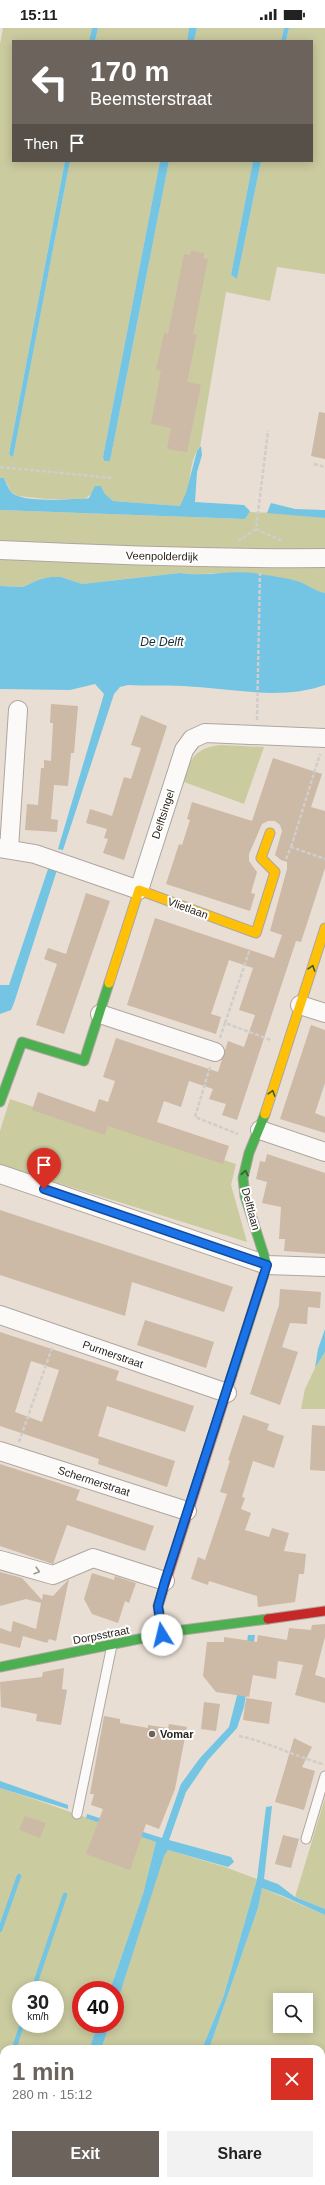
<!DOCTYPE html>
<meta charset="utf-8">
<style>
body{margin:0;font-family:Helvetica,sans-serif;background:#f2f2f2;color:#222;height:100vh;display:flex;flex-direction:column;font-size:15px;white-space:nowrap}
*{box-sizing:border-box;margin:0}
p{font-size:13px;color:#767676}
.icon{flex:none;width:22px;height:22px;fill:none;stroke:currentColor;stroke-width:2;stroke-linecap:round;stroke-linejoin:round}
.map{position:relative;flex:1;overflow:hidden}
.drawer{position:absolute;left:0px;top:2017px;width:325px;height:140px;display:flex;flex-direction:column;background:#fff;border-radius:12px 12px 0 0;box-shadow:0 2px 10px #0003}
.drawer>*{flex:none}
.hud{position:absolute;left:12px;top:12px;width:301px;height:122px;border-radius:0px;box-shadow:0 2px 10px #0003;background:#6c645c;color:#fff;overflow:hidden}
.controls{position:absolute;left:273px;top:1965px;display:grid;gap:8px}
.controls a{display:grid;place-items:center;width:40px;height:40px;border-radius:0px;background:#fff;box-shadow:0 2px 10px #0003;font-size:20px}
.speed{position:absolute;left:12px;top:1953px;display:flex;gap:8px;font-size:20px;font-weight:700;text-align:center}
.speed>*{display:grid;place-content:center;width:52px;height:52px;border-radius:50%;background:#fff;box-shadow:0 2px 10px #0003;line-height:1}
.speed small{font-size:10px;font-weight:400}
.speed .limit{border:6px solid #d22;background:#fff;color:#111}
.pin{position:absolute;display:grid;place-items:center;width:34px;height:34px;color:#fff;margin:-41px -17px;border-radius:50% 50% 50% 0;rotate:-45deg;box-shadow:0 0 4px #0007}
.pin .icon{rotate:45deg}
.me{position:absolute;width:44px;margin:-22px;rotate:351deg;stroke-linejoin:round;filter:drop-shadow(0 0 3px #0008)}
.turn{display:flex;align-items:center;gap:14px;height:84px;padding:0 12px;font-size:18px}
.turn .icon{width:52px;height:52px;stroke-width:2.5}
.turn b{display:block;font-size:28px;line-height:34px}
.then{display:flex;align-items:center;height:38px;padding:0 12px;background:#0003;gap:8px;font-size:15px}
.round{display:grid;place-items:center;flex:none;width:42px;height:42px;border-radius:0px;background:#f2f2f2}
.headline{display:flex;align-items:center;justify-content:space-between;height:68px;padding:0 12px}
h1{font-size:24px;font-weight:600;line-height:30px;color:#6c645c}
.primary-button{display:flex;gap:8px;margin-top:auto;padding:8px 12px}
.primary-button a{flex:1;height:46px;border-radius:0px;background:#6c645c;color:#fff;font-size:16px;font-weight:600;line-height:46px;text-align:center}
.primary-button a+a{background:#f2f2f2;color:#222}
.status{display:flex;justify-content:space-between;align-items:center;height:28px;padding:0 20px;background:#fff;direction:ltr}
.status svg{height:11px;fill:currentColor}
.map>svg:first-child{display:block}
.green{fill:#cbcba0;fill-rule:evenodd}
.water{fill:#73c5e3}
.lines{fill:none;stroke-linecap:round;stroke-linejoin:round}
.stream{stroke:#73c5e3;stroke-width:4.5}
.building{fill:#ccb9a6;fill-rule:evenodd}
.lane-casing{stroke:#aea69f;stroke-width:11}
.street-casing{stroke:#aea69f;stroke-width:20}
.fast-casing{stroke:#aea69f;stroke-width:11}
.slow-casing{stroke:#aea69f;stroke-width:11}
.jam-casing{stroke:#aea69f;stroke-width:11}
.path{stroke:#d0cdca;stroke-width:2.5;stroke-dasharray:4 2;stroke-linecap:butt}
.lane{stroke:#fcfaf9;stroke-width:9}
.street{stroke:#fcfaf9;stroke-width:18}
.fast{stroke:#4caf50;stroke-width:9}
.slow{stroke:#ffc107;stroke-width:9}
.jam{stroke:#c62828;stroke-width:9}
.oneway{stroke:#385b31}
.oneway2{stroke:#9e9996}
.route-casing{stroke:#114b97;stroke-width:10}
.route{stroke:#1a73e8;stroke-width:7}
.poi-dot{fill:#6c645c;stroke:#fff;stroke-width:1.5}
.labels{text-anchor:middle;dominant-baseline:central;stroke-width:4;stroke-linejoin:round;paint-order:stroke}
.street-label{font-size:11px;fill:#2a231c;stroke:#fff}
.poi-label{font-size:11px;font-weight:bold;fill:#2a231c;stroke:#fff;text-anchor:start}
.water-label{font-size:12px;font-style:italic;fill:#182c35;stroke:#fff}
</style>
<div class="status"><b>15:11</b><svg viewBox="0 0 49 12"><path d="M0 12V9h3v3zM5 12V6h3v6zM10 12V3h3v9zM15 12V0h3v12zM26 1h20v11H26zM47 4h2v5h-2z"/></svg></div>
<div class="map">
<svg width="325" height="2157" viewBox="0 0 325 2157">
<rect width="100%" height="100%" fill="#e8ded4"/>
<!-- green -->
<g class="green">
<path d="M 3,0 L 92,0 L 89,13 L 13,13 L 13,133 L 65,133 L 9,426 L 13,428 L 70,133 L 160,133 L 103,429 L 104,433 L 110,433 L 169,133 L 253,133 L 231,247 L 237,251 L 261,133 L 312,133 L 312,13 L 286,13 L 289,0 L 325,0 L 325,246 L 277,239 L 270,273 L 226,264 L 200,419 C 186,435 194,462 180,478 L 113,473 L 105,466 L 101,458 L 85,471 L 46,471 L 18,468 L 11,464 L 4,450 L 0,450 L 0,16 Z"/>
<polygon points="98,0 189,0 187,13 95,13"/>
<polygon points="197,0 284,0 281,13 194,13"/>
<polygon points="0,482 245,491 249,484 282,485 325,490 325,524 0,515"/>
<polygon points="0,528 325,534 325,565 314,563 297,553 213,545 196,547 180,545 82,556 61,549 50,549 38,552 23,559 0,558"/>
<path d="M 221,717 L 264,719 L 244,776 L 184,754 C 188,730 197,719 221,717 Z"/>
<polygon points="10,1071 106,1103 109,1095 236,1136 231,1157 247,1214 0,1137 0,1103"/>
<polygon points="325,1324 325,1381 301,1381 305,1361 315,1340"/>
<path d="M 0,1760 C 53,1777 104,1796 156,1814 L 143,1866 L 110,1962 L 81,1962 L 81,1996 L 98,1996 L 89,2021 L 4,2021 L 4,2153 L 41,2153 L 40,2157 L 0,2157 ZM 21,1962 L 55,1962 L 55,1996 L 21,1996 Z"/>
<polygon points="325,1770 325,1881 295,1869"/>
<polygon points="168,1822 225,1839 257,1851 224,1967 202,2021 101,2021 110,1996 115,1996 115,1981 163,1828"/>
<path d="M 262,1860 L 325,1887 L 325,2157 L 153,2157 L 155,2153 L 321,2153 L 321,2021 L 209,2021 L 258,1880 ZM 280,1972 L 306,1972 L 306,1998 L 280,1998 Z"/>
<polygon points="53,2153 149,2153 147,2157 52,2157"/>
</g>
<!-- water -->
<g class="water">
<polygon points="92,0 98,0 95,13 89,13"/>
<polygon points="189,0 197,0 194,13 187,13"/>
<polygon points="284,0 289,0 286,13 281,13"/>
<polygon points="65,133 70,133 13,429 9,426"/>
<polygon points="160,133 169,133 110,433 104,433 103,429"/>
<polygon points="253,133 261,133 237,251 231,247"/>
<path d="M 201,418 L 202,427 L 197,444 L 195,474 L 244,477 L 250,483 L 245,491 L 0,482 L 0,450 L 4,450 C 6,455 8,460 11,464 C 24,476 67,470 85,471 L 89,470 L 95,458 L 101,458 L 105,466 L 113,473 L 180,478 L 186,465 L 197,423 Z"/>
<polygon points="271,475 295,481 325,482 325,490 267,485"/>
<path d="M 180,545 C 205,549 229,542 254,545 C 264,547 288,550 297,553 C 307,556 314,563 325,565 L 325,657 C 280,673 230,660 183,658 C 164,657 146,658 128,657 L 120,659 L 114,666 L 63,822 L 58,821 L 104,666 L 95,656 L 70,662 L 0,661 L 0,558 L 23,559 L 38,552 L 50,549 L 61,549 L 82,556 Z"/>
<polygon points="48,841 57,842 14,975 11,982 0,986 0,957 9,957"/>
<polygon points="325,1301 325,1324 315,1340 318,1321"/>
<polygon points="248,1607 255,1607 244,1679 237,1700 208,1732 186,1764 169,1812 231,1829 234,1834 228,1839 168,1822 164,1828 115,1981 115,1962 110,1962 143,1866 156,1814 86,1790 87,1786 162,1810 181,1756 200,1730 229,1699 243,1644"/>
<polygon points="0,1753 68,1777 68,1781 0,1760"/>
<polygon points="272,1778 264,1851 278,1856 295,1869 325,1881 325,1887 283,1868 262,1860 258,1880 209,2021 202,2021 224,1967 257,1851 266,1779"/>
<polygon points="98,1996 110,1996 101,2021 89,2021"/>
</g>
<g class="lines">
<!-- stream -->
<g class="stream">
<polyline points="0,1902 19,1848"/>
<polyline points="33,1962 65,1867"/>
<polyline points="14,2021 22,1996"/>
<polyline points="0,2062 4,2050"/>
</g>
</g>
<!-- building -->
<g class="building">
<polygon points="191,223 204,225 203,230 208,231 193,306 197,306 187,354 201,357 187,424 167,421 171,400 151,396 161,343 156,342 164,305 168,306 184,226 190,227"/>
<polygon points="319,384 325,385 325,431 311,428"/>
<polygon points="51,676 78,678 74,725 71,725 68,758 54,757 51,791 58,792 57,804 25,802 27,776 38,777 41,740 44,740 44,732 51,733 53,695 50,695"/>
<polygon points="141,687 167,698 124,832 103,825 108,811 104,810 107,801 86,795 90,781 112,788 124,749 131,751 141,720 131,717"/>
<polygon points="273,730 322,746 311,779 325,783 325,840 301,914 296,913 237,1092 222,1087 226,1076 209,1071 213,1061 189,1053 181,1079 164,1073 157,1094 229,1118 223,1136 108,1098 105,1107 32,1082 38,1064 95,1084 99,1071 108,1074 115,1053 103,1049 116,1010 218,1044 228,1013 244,1019 255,987 239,982 253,940 229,932 211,986 221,989 216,1006 127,977 155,890 274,930 282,907 270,903 287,841 287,834 281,832 275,827 282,803 280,797 275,793 268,793 262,796 249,826 249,833 257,844 251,865 255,866 250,883 166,856 179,816 182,817 190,792 187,791 192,774 252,793"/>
<polygon points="86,865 110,873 64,1006 36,997 57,936 44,931 48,920 66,926"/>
<polygon points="311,997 325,1002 325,1055 315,1085 325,1089 325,1105 280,1091"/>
<polygon points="267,1126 325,1145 325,1226 284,1223 285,1211 279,1211 281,1179 262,1175 267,1154 256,1151 260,1133 265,1134"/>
<polygon points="0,1182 233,1259 224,1284 132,1254 125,1288 0,1247"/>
<polygon points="280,1261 321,1264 320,1280 308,1279 307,1296 290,1295 282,1319 298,1324 280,1377 250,1366 279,1277"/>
<polygon points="145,1292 214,1314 206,1340 137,1317"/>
<path d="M 0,1304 L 119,1343 L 116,1352 L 194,1378 L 185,1404 L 107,1378 L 98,1408 L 175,1433 L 167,1459 L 98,1436 L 99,1431 L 0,1398 ZM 31,1333 L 59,1342 L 42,1394 L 15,1384 Z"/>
<polygon points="243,1387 269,1396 267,1402 284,1408 274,1440 253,1433 242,1469 245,1470 241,1481 251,1485 245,1502 269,1509 272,1500 289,1505 284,1523 306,1526 304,1546 299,1546 295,1574 258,1579 257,1568 209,1553 208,1557 191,1551 198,1529 205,1532 227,1466 220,1464 230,1433 228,1432"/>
<polygon points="312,1397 325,1398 325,1443 310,1442"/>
<polygon points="0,1436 80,1462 76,1472 154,1498 145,1523 67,1497 53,1536 0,1518"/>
<polygon points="0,1544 22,1550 42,1572 43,1566 53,1568 69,1551 56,1613 49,1611 47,1615 23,1608 20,1620 0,1615 0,1600 11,1604 13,1593 36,1601 41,1575 26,1571 0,1578"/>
<polygon points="92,1545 114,1552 115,1548 136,1555 129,1575 125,1573 118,1595 92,1586 84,1571"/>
<polygon points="325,1596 325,1609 315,1647 325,1650 325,1675 295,1667 303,1637 278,1633 276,1651 253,1647 249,1669 216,1664 203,1648 207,1614 224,1614 224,1609 257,1614 258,1607 287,1612 289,1600 311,1602 312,1597"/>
<polygon points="64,1640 62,1661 67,1662 61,1697 36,1693 37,1686 1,1679 0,1654 42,1649 43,1644"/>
<polygon points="246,1670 272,1674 269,1696 243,1692"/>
<polygon points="204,1674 220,1676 216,1703 201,1701"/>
<polygon points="104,1688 120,1691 120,1695 148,1700 148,1697 168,1700 169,1696 187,1699 175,1761 159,1801 146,1796 130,1842 86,1826 103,1781 91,1777 94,1766 90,1766"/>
<polygon points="294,1710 312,1719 302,1739 315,1743 304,1782 275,1774"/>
<polygon points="25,1788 46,1795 40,1810 19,1802"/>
<polygon points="283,1807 299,1811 291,1840 275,1836"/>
</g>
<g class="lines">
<!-- lane casing -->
<g class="lane-casing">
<g id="lane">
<polyline points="77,1786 112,1617"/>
<polyline points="306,1811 325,1748"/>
</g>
</g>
<!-- street casing -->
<g class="street-casing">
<g id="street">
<path d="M 0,522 C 108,527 217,531 325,530"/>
<polyline points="0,820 35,826 139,862 184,722 192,711 205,705 325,710"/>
<polyline points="9,821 18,682"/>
<polyline points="300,977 325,985"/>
<polyline points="100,986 215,1024"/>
<polyline points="260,1102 325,1124"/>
<polyline points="0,1146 267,1237 325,1239"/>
<polyline points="0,1287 227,1365"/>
<polyline points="0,1423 187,1483"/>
<polyline points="0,1532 53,1547 93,1530 165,1553"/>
</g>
</g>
<!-- fast casing -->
<g class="fast-casing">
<g id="fast">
<polyline points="0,1074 22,1014 84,1033 109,955"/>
<polyline points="232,1347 267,1237 245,1168 243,1150 249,1125 265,1086"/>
<polyline points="0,1639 183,1602 268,1591"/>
</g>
</g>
<!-- slow casing -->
<g class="slow-casing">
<g id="slow">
<polyline points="109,955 139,862 256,905 275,844 261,830 270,805"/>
<polyline points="265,1086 325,900"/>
</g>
</g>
<!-- jam casing -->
<g class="jam-casing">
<g id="jam">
<polyline points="268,1591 325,1583"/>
<polyline points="163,1607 158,1578 232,1347"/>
</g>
</g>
<!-- path -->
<g class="path">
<polyline points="314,436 325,439"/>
<polyline points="0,439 112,450"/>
<polyline points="256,501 282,513"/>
<polyline points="238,513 256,501 268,403"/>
<polyline points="257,692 260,545"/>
<polyline points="291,819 320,726"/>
<polyline points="286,831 291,819 325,831"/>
<polyline points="225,995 250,921"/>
<polyline points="220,1010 225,995 271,1012"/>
<polyline points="210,1039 195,1089 238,1106"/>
<polyline points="19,1414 52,1320"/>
<path d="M 239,1708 C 268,1714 294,1728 323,1736"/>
</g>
<!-- lane -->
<use href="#lane" class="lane"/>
<!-- street -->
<use href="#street" class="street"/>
<!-- fast -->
<use href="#fast" class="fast"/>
<!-- slow -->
<use href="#slow" class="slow"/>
<!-- jam -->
<use href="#jam" class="jam"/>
</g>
<!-- one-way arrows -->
<defs><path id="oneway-chevron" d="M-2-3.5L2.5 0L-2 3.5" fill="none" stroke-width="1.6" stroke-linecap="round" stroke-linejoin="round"/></defs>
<g class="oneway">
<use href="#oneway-chevron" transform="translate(312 940) rotate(-72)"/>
<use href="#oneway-chevron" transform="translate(272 1065) rotate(-73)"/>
<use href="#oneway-chevron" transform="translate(245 1145) rotate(-80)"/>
</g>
<use class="oneway2" href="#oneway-chevron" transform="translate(37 1543) rotate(16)"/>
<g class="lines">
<!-- route casing -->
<g class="route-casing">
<polyline id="route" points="44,1161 267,1237 165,1553 158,1578 162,1607"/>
</g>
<!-- route -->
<use href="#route" class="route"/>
</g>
<!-- markers -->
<circle class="poi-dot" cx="152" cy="1706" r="4"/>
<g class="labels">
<!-- street labels -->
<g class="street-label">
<text transform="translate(162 528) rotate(1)">Veenpolderdijk</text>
<text transform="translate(163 786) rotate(-72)">Delftsingel</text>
<text transform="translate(188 880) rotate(20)">Vlietlaan</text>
<text transform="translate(251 1181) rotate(75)">Delftlaan</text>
<text transform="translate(113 1326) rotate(19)">Purmerstraat</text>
<text transform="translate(94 1453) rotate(18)">Schermerstraat</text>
<text transform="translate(101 1607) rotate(-11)">Dorpsstraat</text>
</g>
<!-- poi labels -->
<g class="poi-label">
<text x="160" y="1706">Vomar</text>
</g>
<!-- water labels -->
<g class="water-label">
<text x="162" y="614">De Delft</text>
</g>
</g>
</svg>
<div class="controls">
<a><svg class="icon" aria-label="search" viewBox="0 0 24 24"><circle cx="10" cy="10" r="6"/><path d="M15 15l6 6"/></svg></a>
</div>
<div class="speed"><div>30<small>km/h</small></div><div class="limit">40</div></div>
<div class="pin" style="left:44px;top:1161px;background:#d93025"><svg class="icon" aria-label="arrive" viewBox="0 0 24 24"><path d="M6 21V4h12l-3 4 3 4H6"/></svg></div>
<svg class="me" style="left:162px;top:1607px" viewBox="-20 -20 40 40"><circle r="19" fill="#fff"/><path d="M0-13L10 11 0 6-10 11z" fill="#1a73e8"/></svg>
<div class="hud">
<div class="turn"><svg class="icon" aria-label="left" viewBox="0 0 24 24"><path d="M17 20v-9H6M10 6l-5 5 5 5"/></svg><div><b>170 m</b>Beemsterstraat</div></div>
<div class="then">Then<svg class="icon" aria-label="arrive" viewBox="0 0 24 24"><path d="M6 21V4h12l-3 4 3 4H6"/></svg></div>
</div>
<section class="drawer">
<div class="headline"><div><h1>1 min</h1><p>280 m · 15:12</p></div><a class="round" style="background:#d93025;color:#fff"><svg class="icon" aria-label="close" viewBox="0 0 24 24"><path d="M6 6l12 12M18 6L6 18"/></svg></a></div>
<div class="primary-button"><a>Exit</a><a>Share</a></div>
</section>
</div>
